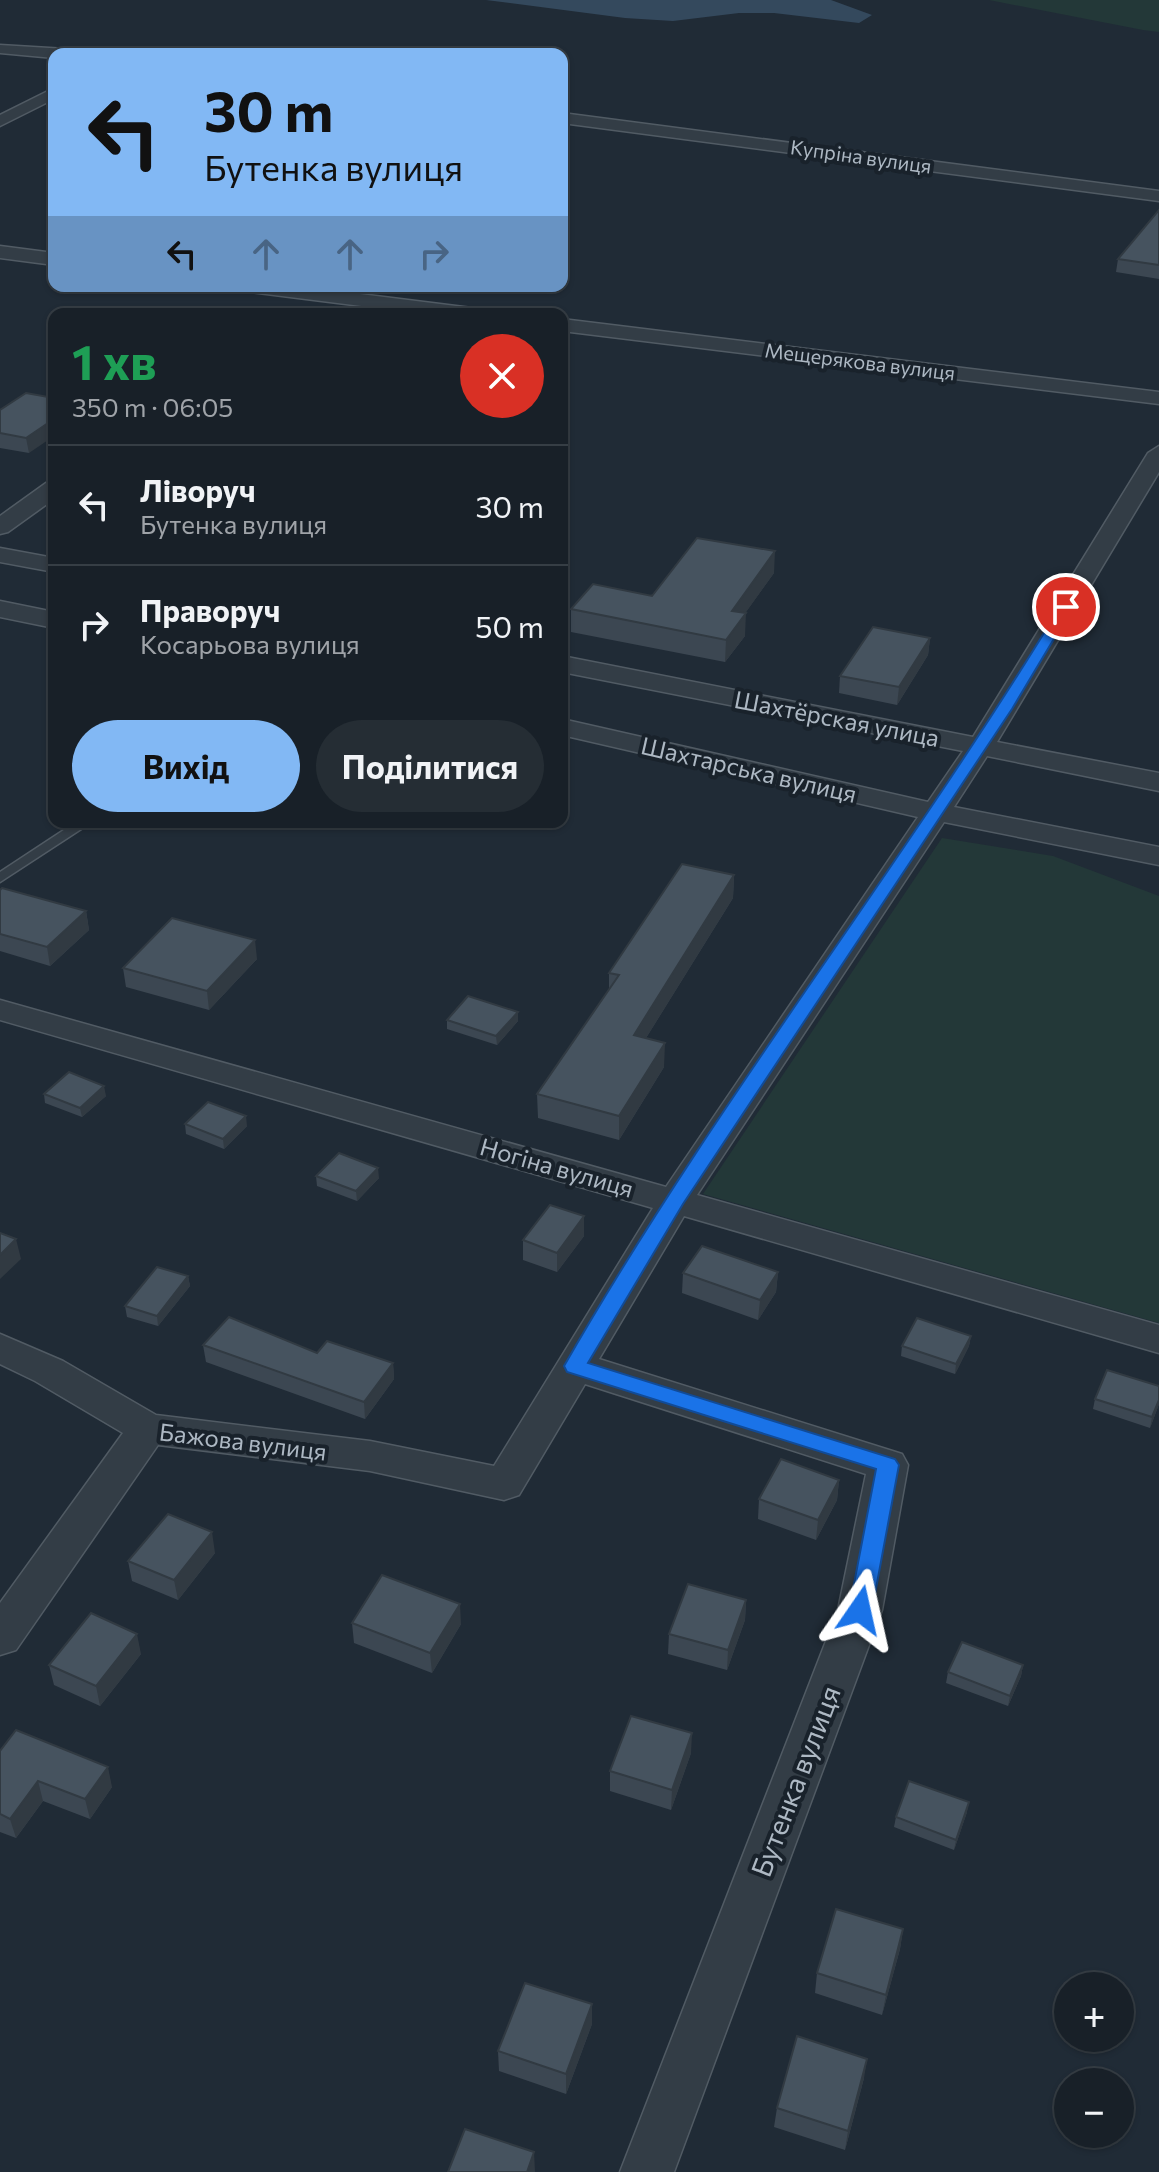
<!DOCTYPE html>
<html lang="uk">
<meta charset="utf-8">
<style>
body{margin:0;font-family:Commissioner,sans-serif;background:#252d34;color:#f1f3f6;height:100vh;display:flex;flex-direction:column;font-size:30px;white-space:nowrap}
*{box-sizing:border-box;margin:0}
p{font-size:26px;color:#9fa3a8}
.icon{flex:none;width:44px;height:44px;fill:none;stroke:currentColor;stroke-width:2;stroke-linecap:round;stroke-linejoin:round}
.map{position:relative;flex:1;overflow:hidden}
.side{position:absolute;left:48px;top:308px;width:520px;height:520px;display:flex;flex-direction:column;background:#182028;border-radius:16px;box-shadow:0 2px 6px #0004,0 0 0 2px #363e45}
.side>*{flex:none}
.hud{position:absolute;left:48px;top:48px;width:520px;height:244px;border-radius:16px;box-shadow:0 2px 6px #0004,0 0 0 2px #363e45;background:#82b8f4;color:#111;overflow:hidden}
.tools{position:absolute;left:1054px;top:1972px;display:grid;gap:16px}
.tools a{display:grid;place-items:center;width:80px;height:80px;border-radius:50%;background:#182028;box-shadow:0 2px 6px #0004,0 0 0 2px #363e45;font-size:40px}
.pin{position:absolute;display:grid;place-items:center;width:68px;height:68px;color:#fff;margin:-34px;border:4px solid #fff;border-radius:50%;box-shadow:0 2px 8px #0007}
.me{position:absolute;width:88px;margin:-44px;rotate:11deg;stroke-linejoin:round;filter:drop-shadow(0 0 6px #0008)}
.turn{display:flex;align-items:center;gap:28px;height:168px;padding:0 24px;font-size:36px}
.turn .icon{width:104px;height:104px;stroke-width:2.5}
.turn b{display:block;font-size:56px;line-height:68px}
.lanes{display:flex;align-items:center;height:76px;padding:0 24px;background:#0003;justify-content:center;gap:40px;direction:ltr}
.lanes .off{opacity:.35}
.round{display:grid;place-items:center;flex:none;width:84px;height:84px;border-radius:42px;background:#252d34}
.head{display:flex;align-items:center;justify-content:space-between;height:136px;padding:0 24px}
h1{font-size:48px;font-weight:700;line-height:60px;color:#1e9e55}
.button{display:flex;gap:16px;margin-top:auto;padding:16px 24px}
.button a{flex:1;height:92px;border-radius:48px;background:#82b8f4;color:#111;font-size:32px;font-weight:700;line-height:92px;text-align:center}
.button a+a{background:#252d34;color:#f1f3f6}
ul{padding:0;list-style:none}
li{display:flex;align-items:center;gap:24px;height:120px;padding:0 24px;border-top:2px solid #363e45}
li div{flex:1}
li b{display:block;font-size:30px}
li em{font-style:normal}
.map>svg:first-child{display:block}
.green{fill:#233838}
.water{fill:#34495d}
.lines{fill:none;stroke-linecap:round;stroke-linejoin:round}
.lane-casing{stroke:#515b64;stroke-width:3}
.street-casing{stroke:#515b64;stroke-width:3}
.lane{fill:#333d46;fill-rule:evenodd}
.street{fill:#333d46;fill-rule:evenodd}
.wall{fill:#3c4752}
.shaded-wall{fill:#313a42}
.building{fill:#46535f;stroke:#313a42;stroke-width:2}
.route{fill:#1a73e8;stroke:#114b97;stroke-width:2}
.labels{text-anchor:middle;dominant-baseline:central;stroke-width:8;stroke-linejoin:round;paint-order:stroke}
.far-street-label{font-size:20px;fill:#adb8c3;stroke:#19222b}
.street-label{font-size:24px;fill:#adb8c3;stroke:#19222b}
.near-street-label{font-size:28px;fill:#adb8c3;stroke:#19222b}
</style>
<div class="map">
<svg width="1159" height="2172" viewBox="0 0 1159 2172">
<rect width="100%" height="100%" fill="#202b36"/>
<!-- green -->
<g class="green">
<polygon points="989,0 1159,0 1159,32 1143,30"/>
<polygon points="942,838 1053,856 1159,896 1159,1323 703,1194"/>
</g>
<!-- water -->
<polygon class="water" points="486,0 831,0 872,15 859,23 774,13 739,13 673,21 625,18"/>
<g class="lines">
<!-- lane casing -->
<g class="lane-casing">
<polygon id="lane" points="76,822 92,822 0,882 0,872"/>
</g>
<!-- street casing -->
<g class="street-casing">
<g id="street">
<polygon points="0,45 66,49 74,54 54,54 54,58 0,53"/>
<polygon points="54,88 54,99 0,126 0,115"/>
<polygon points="562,113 1159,191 1159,201 562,123"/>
<polygon points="0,246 54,253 54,265 0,258"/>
<polygon points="240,286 296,286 472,308 482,314 425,314 250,292"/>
<polygon points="562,319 1159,392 1159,404 562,331"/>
<polygon points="1159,446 1159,472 997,742 1159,773 1159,791 987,756 954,807 1159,847 1159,865 944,822 697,1195 1159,1325 1159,1353 684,1216 599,1359 902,1454 908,1465 882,1610 674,2172 620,2172 838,1610 866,1474 585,1384 519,1495 504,1500 370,1471 158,1445 16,1650 0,1655 0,1603 123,1433 35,1381 0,1364 0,1334 63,1361 156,1415 370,1441 494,1466 653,1208 0,1020 0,1000 666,1187 918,817 562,735 562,719 928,802 963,751 562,672 562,656 973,737 1148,453"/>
<polygon points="54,481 54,499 8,532 0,534 0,516 46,483"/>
<polygon points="0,548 54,558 54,572 0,562"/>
<polygon points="0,601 54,612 54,628 0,617"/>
</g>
</g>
<!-- lane -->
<use href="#lane" class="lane"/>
<!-- street -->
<use href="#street" class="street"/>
</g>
<!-- wall -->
<g class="wall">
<polygon points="1159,210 1159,279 1116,272 1118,259"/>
<polygon points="54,398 29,453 0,448 0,410"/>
<polygon points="774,573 745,613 745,636 725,662 571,632 571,609"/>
<polygon points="930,638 928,655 897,705 839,693 840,676"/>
<polygon points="734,875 733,898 646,1038 664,1067 619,1140 538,1118 537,1094 609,990 609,973"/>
<polygon points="0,890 86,911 89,930 50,966 0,951"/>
<polygon points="257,959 209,1010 126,987 123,968"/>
<polygon points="447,1020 518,1021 497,1045 447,1029"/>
<polygon points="44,1094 106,1096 82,1117 45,1103"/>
<polygon points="185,1124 247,1126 224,1149 186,1134"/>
<polygon points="316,1176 379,1178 357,1201 317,1186"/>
<polygon points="584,1216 584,1236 557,1272 523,1260 523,1240"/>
<polygon points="778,1272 776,1292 758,1320 682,1293 683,1273"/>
<polygon points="188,1276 190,1286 158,1326 127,1317 125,1306"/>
<polygon points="971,1336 969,1346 955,1374 901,1356 902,1346"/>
<polygon points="203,1345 317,1353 393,1363 394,1379 365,1419 206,1362"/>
<polygon points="1159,1386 1159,1404 1150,1428 1093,1409 1095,1399"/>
<polygon points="839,1480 837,1500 816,1540 758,1519 759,1499"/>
<polygon points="215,1553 178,1600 132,1581 128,1561"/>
<polygon points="746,1600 745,1620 727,1670 668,1654 669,1634"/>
<polygon points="352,1623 461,1624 432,1673 354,1643"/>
<polygon points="141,1654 100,1706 54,1685 49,1665"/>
<polygon points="1023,1665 1021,1676 1008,1706 946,1683 948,1672"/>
<polygon points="0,1751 112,1787 90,1819 43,1801 16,1838 0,1832"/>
<polygon points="691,1753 671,1810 610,1791 610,1771"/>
<polygon points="967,1812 954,1850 894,1827 896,1817"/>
<polygon points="903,1929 900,1949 882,2015 815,1993 817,1973"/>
<polygon points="592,2024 566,2094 499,2071 498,2051"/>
<polygon points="864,2078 845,2150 774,2127 777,2108"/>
</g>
<!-- shaded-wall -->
<g class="shaded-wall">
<polygon points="54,419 54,436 29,453 26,438"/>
<polygon points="775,551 774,573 734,629 746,613 745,636 725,662 726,640 732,611"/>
<polygon points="930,638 928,655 897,705 899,687"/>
<polygon points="734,875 733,898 633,1059 634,1035"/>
<polygon points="86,911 89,930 50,966 47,947"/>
<polygon points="255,940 257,959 209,1010 207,991"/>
<polygon points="518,1012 518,1021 497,1045 496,1036"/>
<polygon points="665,1043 664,1067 619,1140 619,1116"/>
<polygon points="104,1086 106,1096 82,1117 80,1108"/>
<polygon points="246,1116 247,1126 224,1149 223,1139"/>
<polygon points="378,1168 379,1178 357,1201 356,1191"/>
<polygon points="584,1216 584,1236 557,1272 557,1253"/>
<polygon points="16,1239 21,1259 0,1279 0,1255"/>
<polygon points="778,1272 776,1292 758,1320 760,1300"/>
<polygon points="188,1276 190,1286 158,1326 157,1316"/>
<polygon points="971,1336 969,1346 955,1374 956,1364"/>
<polygon points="393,1363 394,1379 365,1419 364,1402"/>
<polygon points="1159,1400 1159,1404 1150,1428 1152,1417"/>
<polygon points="839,1480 837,1500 816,1540 818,1520"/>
<polygon points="212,1532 215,1553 178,1600 174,1580"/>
<polygon points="746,1600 745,1620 727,1670 728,1650"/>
<polygon points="460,1604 461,1624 432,1673 430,1653"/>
<polygon points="137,1634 141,1654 100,1706 96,1686"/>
<polygon points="1023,1665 1021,1676 1008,1706 1010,1696"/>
<polygon points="692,1733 691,1753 671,1810 672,1790"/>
<polygon points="108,1767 112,1787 90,1819 85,1799"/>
<polygon points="38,1781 43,1801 16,1838 10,1819"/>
<polygon points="969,1802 967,1812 954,1850 956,1840"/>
<polygon points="903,1929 900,1949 882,2015 886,1995"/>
<polygon points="592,2004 592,2024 566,2094 566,2074"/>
<polygon points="867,2059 864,2078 845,2150 848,2131"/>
<polygon points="534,2152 535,2172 527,2172"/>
</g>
<!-- building -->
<g class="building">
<polygon points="1159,210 1159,265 1118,259"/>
<polygon points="26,393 54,398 54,419 26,438 0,433 0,410"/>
<polygon points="697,538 775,551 732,611 746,613 726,640 571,609 593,584 652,596"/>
<polygon points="873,627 930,638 899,687 840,676"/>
<polygon points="682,864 734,875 634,1035 665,1043 619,1116 537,1094 619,975 609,973"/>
<polygon points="2,888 86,911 47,947 0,934 0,890"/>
<polygon points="172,918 255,940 207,991 123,968"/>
<polygon points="468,996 518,1012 496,1036 447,1020"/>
<polygon points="69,1072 104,1086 80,1108 44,1094"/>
<polygon points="208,1102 246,1116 223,1139 185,1124"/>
<polygon points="339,1153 378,1168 356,1191 316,1176"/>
<polygon points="550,1205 584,1216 557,1253 523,1240"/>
<polygon points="0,1233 16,1239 0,1255"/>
<polygon points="702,1246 778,1272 760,1300 683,1273"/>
<polygon points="157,1267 188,1276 157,1316 125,1306"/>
<polygon points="229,1317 317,1353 327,1341 393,1363 364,1402 203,1345"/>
<polygon points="917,1318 971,1336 956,1364 902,1346"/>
<polygon points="1107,1370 1159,1386 1159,1400 1152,1417 1095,1399"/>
<polygon points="781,1459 839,1480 818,1520 759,1499"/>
<polygon points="168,1514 212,1532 174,1580 128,1561"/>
<polygon points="382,1575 460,1604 430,1653 352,1623"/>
<polygon points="688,1584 746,1600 728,1650 669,1634"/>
<polygon points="91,1613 137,1634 96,1686 49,1665"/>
<polygon points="962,1642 1023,1665 1010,1696 948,1672"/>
<polygon points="631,1716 692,1733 672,1790 610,1771"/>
<polygon points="16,1730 108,1767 85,1799 38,1781 10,1819 0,1814 0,1751"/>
<polygon points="909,1781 969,1802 956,1840 896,1817"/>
<polygon points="836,1909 903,1929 886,1995 817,1973"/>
<polygon points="525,1983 592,2004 566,2074 498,2051"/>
<polygon points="797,2036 867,2059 848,2131 777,2108"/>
<polygon points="465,2129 534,2152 527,2172 448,2172"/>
</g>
<!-- route -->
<path class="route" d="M 1066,603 L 1073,607 L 1012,709 L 683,1204 L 588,1363 L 895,1459 L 899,1465 L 872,1610 L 868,1616 L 860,1619 L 852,1616 L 849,1610 L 876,1469 L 567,1372 L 564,1366 C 714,1104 903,865 1060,607 Z"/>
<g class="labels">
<!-- far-street labels -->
<g class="far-street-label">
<text transform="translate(861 156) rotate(8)">Купріна вулиця</text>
<text transform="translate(860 361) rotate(7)">Мещерякова вулиця</text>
</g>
<!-- street labels -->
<g class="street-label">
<text transform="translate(837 718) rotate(11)">Шахтёрская улица</text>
<text transform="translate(749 769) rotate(13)">Шахтарська вулиця</text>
<text transform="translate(557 1167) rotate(16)">Ногіна вулиця</text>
<text transform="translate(243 1441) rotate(7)">Бажова вулиця</text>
</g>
<!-- near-street labels -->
<g class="near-street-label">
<text transform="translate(795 1781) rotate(-69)">Бутенка вулиця</text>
</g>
</g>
</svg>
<div class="tools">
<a>+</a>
<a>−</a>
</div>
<div class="pin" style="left:1066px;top:607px;background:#d93025"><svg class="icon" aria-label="arrive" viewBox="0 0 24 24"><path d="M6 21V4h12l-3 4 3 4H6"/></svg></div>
<svg class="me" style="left:860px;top:1610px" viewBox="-20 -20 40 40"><path d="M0-17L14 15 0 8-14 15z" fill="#1a73e8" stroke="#fff" stroke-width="4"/></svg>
<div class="hud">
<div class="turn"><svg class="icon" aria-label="left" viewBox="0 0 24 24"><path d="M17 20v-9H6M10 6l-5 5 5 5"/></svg><div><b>30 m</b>Бутенка вулиця</div></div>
<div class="lanes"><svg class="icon" aria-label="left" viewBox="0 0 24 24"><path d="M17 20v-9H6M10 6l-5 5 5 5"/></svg><svg class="icon off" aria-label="ahead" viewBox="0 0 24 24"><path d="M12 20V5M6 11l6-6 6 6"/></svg><svg class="icon off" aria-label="ahead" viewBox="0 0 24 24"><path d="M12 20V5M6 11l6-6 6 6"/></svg><svg class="icon off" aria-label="right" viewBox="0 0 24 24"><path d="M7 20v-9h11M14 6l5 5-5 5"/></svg></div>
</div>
<section class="side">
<div class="head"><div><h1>1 хв</h1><p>350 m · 06:05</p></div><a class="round" style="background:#d93025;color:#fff"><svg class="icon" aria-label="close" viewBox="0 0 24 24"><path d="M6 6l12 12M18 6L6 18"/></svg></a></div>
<ul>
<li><svg class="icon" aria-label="left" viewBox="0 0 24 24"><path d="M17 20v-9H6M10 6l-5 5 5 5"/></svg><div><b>Ліворуч</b><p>Бутенка вулиця</p></div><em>30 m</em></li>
<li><svg class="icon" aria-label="right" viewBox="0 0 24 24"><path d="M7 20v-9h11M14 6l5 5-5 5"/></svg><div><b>Праворуч</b><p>Косарьова вулиця</p></div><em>50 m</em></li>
</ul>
<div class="button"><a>Вихід</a><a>Поділитися</a></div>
</section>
</div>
